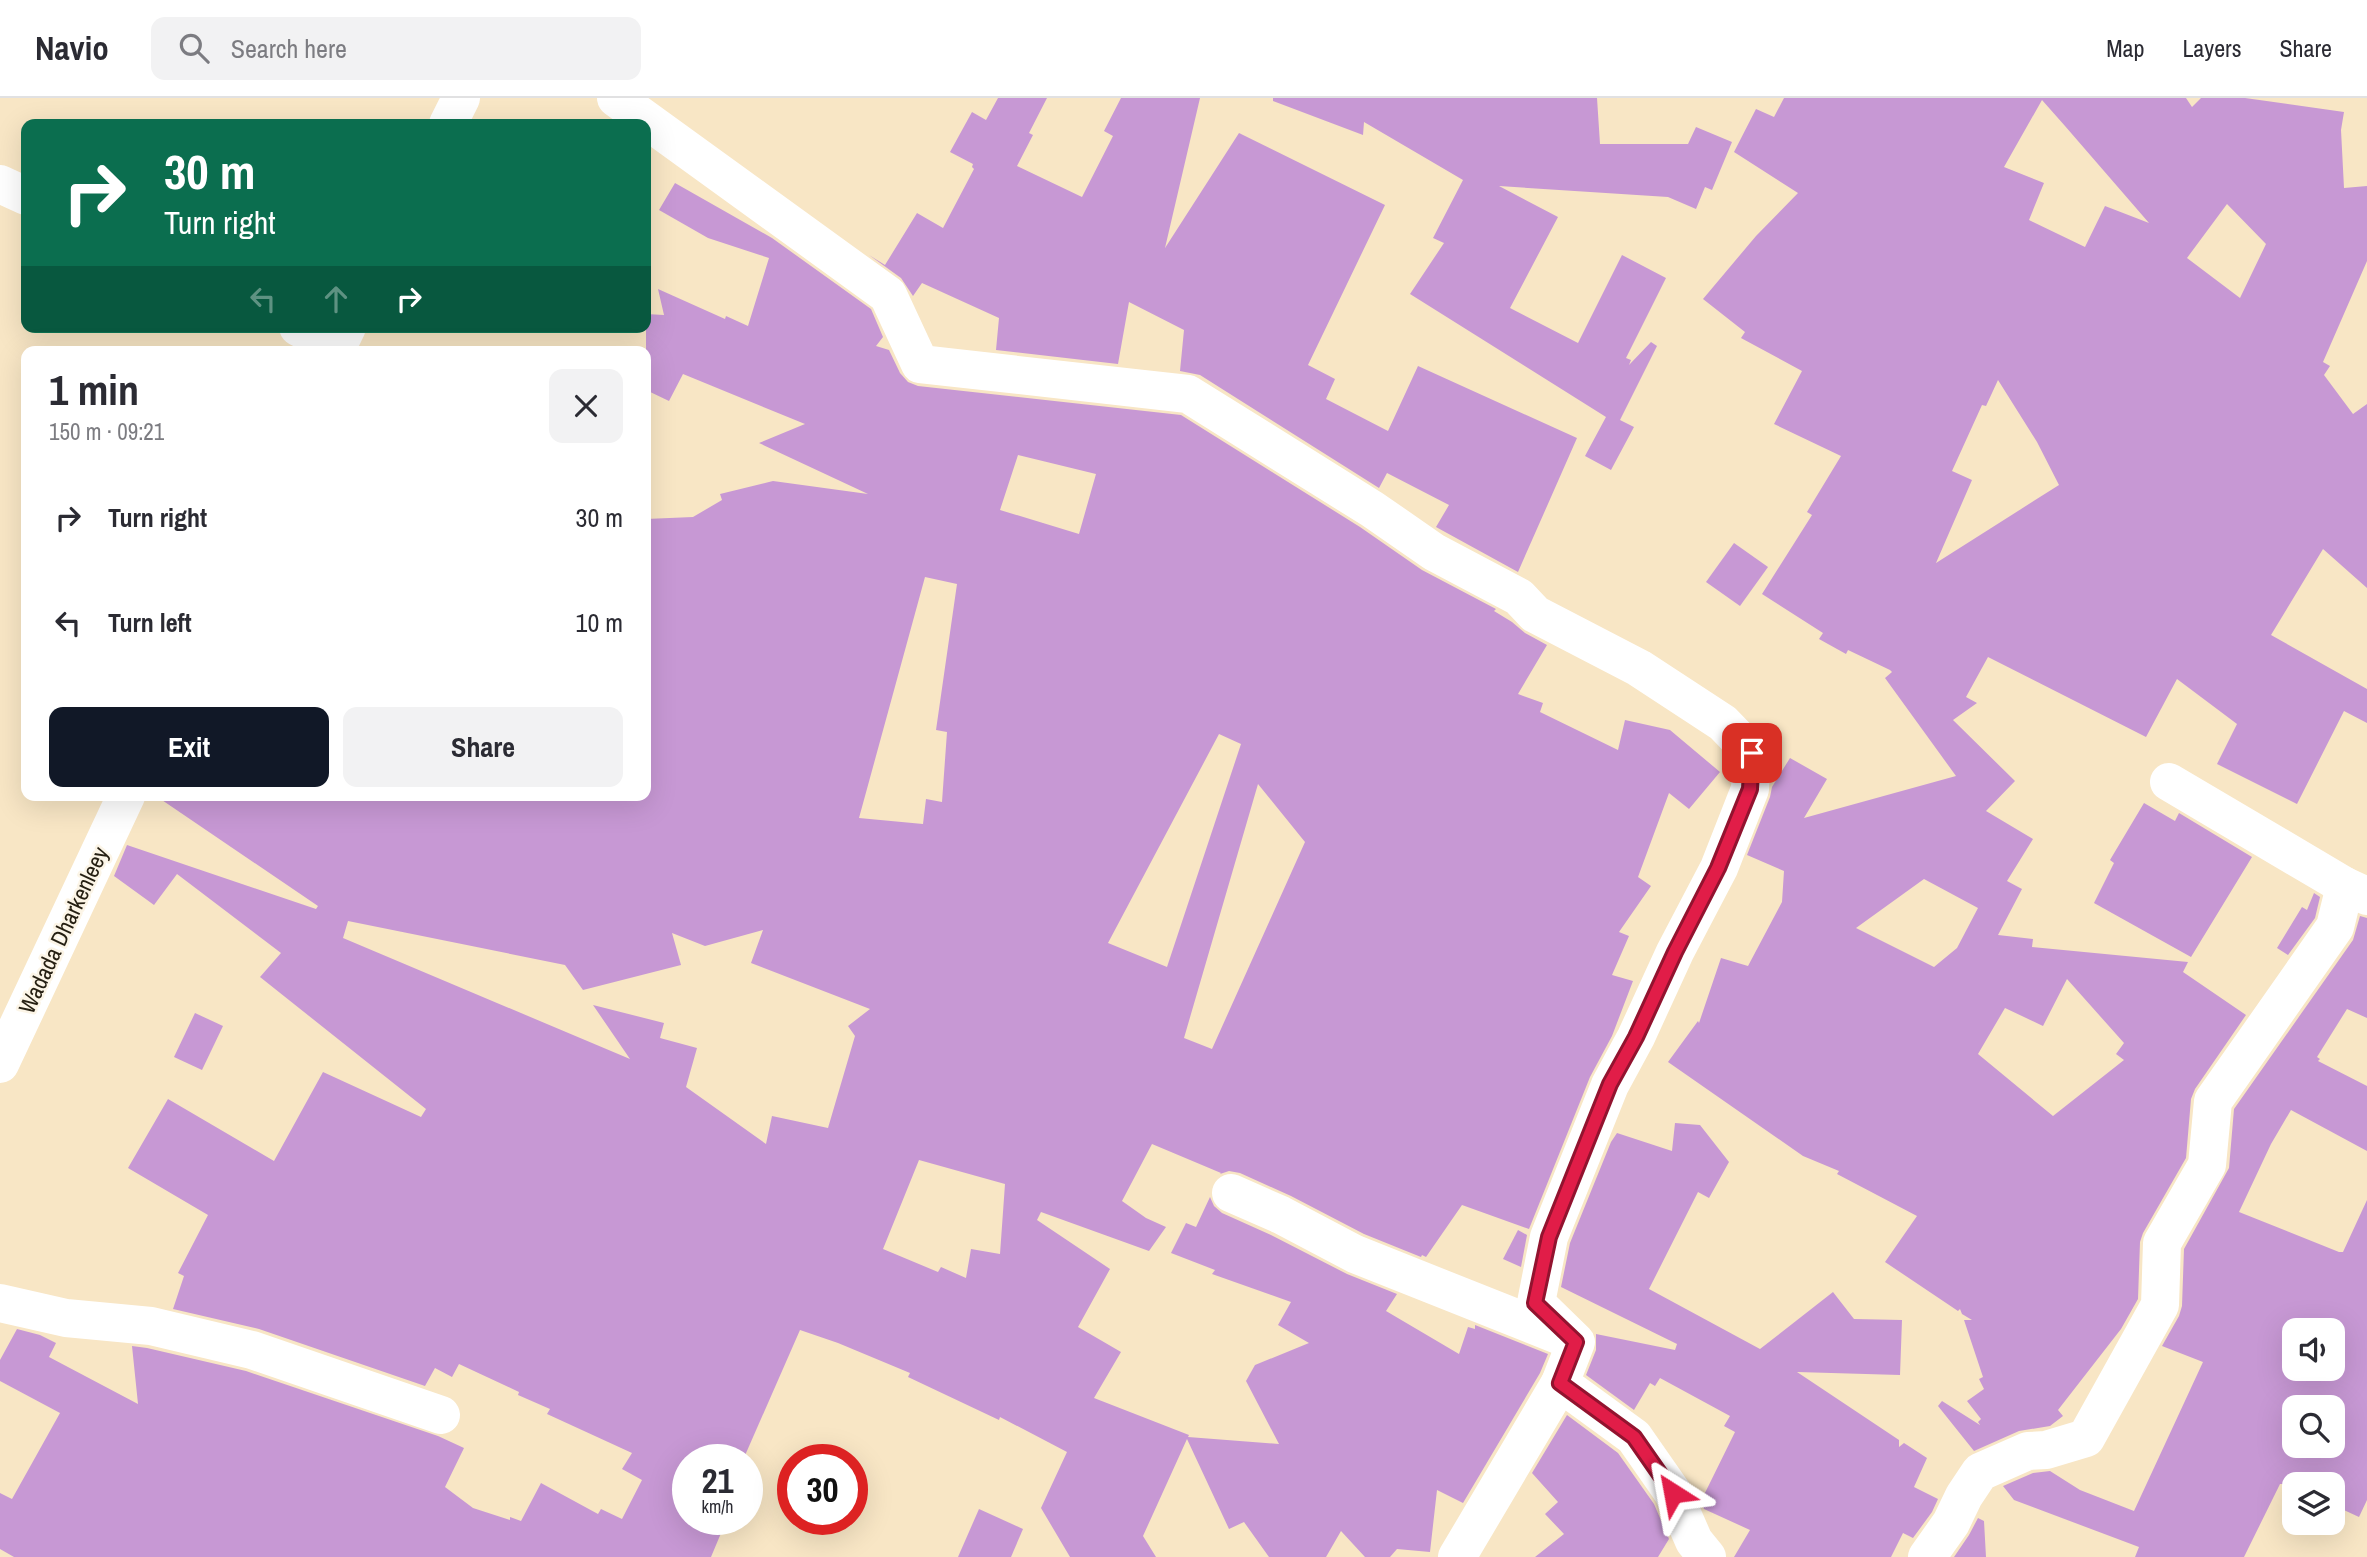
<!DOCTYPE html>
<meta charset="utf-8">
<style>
body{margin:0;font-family:"Archivo Narrow",sans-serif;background:#f2f2f3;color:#2b2b33;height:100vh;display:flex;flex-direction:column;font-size:26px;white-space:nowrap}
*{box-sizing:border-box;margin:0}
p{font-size:23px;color:#7c7c81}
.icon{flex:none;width:38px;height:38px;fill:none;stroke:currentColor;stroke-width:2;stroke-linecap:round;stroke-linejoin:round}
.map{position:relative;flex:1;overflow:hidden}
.panel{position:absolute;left:21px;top:248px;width:630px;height:455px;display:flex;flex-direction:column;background:#fff;border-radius:14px;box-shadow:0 7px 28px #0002}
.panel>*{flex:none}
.banner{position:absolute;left:21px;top:21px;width:630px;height:214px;border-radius:14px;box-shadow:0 7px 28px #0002;background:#0b6e4f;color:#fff;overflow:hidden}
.tools{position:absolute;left:2282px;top:1220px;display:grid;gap:14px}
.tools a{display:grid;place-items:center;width:63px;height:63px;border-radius:14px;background:#fff;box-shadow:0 7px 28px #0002;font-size:35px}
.speed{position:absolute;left:672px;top:1346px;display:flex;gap:14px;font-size:35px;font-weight:700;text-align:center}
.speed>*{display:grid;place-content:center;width:91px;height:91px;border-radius:50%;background:#fff;box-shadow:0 7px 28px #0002;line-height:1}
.speed small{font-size:18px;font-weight:400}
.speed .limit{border:10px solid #d22;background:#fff;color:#111}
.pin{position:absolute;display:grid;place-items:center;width:60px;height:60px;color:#fff;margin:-30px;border-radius:14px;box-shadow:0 4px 10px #0006}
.me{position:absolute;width:77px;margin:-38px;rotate:326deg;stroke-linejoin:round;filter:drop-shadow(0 0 5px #0008)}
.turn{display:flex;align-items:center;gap:24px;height:147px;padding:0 28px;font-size:32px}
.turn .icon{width:91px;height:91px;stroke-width:2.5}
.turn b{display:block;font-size:49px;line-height:60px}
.lanes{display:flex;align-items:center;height:66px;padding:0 28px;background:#0003;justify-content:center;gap:35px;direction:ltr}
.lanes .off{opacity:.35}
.round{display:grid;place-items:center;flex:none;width:74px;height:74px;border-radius:14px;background:#f2f2f3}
.headline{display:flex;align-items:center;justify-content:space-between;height:119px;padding:0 28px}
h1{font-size:42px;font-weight:800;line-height:52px}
.primary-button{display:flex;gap:14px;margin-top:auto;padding:14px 28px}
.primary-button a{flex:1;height:80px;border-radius:14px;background:#111827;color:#fff;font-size:28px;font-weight:800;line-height:80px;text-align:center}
.primary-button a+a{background:#f2f2f3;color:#2b2b33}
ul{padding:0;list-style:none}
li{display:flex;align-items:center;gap:21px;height:105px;padding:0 28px}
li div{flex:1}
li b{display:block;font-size:26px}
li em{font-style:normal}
header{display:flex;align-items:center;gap:42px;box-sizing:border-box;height:98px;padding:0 35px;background:#fff;border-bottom:2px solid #e1e1e2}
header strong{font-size:33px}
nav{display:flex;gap:38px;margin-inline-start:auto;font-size:24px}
.search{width:490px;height:63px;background:#f2f2f3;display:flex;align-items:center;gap:18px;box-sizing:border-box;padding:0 24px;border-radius:14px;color:#7c7c81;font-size:26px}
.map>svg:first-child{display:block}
.building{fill:#c798d4;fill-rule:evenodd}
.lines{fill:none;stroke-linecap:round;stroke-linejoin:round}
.minor{stroke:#fff;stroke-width:38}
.secondary{stroke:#fff;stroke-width:38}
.route-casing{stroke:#92132f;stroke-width:18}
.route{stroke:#e11d48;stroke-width:12}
.labels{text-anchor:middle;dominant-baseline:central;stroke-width:5;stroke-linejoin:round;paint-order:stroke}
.street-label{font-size:23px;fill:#251f12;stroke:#fcf5e7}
</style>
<header>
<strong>Navio</strong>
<div class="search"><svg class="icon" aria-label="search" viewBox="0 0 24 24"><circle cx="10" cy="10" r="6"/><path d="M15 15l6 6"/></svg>Search here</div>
<nav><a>Map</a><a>Layers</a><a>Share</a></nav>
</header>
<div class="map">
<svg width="2367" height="1459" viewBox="0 0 2367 1459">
<rect width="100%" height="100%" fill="#f8e6c5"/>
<!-- building -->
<g class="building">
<polygon points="998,0 1047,0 1029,35 1033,37 1017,68 1082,99 1113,38 1104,33 1121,0 1200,0 1165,150 1239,35 1385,107 1308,267 1335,281 1326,301 1388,333 1418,268 1577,340 1518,474 1436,429 1449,407 1387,375 1379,390 1200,277 1180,273 1184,232 1129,204 1118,266 996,252 999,220 922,185 913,198 901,180 869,157 885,167 917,115 943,130 974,71 972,69 973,66 950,54 972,14 986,22"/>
<polygon points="1273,0 1597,0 1600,46 1688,46 1696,29 1732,44 1712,92 1705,89 1696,111 1668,99 1499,88 1558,119 1510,210 1578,245 1622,157 1666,180 1626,260 1631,262 1629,267 1651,244 1657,248 1620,322 1634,329 1611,372 1585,358 1606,319 1410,196 1444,145 1433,140 1463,82 1364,24 1363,37 1273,3"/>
<path d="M 1784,0 L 2186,0 L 2192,9 L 2201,0 L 2245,0 L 2344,14 L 2341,32 L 2344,90 L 2367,88 L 2367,163 L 2323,264 L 2330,268 L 2324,277 L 2353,316 L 2367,306 L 2367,490 L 2323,451 L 2271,537 L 2367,591 L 2367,625 L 2344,613 L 2297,706 L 2217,666 L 2237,626 L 2177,581 L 2146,639 L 1988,559 L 1966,599 L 1977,605 L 1953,622 L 2015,683 L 1986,713 L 2033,741 L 2007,783 L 2022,791 L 1998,837 L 2033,841 L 2032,849 L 2188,864 L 2183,874 L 2246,917 L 2195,991 L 2191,1001 L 2186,1060 L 2143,1135 L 2140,1144 L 2138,1201 L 2121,1231 L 2058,1312 L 2063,1318 L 2050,1328 L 2019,1333 L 1974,1353 L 1938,1308 L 1942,1303 L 1980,1327 L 1978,1324 L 1981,1321 L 1967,1303 L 1984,1291 L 1979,1281 L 1983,1279 L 1964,1222 L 1972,1222 L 1962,1216 L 1960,1211 L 1958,1213 L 1885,1164 L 1917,1118 L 1837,1076 L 1839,1073 L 1803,1058 L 1668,964 L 1698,923 L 1699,925 L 1721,860 L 1748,868 L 1782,804 L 1784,773 L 1747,757 L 1770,699 L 1772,689 L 1790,660 L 1827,681 L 1804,720 L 1956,678 L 1885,580 L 1892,574 L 1890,572 L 1848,552 L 1846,556 L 1819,541 L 1823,535 L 1762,496 L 1812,417 L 1807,414 L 1841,358 L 1774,326 L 1802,273 L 1741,240 L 1745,234 L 1703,201 L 1756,138 L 1798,95 L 1734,54 L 1756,11 L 1774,19 ZM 2042,2 L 2065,28 L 2149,125 L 2105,108 L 2085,149 L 2029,122 L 2044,85 L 2004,69 ZM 2227,106 L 2266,146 L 2240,200 L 2187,160 ZM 1998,282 L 2037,344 L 2059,387 L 1936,465 L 1972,382 L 1952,373 L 1982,307 L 1986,308 ZM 1924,781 L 1978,810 L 1957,850 L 1934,869 L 1856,830 ZM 2067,881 L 2124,945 L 2116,956 L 2124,962 L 2053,1018 L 1978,956 L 2005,910 L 2043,928 Z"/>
<path d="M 675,85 L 772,140 L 871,211 L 883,239 L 876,248 L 889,252 L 900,275 L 908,284 L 918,288 L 1181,317 L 1360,429 L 1422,472 L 1496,511 L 1494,513 L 1512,524 L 1525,535 L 1547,547 L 1518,596 L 1543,605 L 1540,614 L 1618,652 L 1625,622 L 1670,632 L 1720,674 L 1689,711 L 1669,695 L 1638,779 L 1651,788 L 1619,834 L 1629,838 L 1612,877 L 1633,883 L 1612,938 L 1590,979 L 1529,1131 L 1462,1107 L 1426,1159 L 1422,1157 L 1421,1159 L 1364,1136 L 1291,1098 L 1240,1075 L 1229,1073 L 1220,1076 L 1221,1075 L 1152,1046 L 1122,1103 L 1146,1120 L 1166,1129 L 1149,1153 L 1041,1114 L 1037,1122 L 1110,1171 L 1078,1229 L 1121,1254 L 1094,1300 L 1189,1337 L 1188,1339 L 1279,1346 L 1246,1283 L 1255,1267 L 1309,1245 L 1278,1227 L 1291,1204 L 1212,1176 L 1215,1172 L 1171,1155 L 1186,1125 L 1196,1129 L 1210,1099 L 1214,1108 L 1222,1115 L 1271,1137 L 1347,1176 L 1397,1196 L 1386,1213 L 1459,1256 L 1468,1229 L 1475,1231 L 1475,1227 L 1548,1256 L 1540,1275 L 1463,1405 L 1437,1392 L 1430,1454 L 1397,1451 L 1390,1459 L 1365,1459 L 1341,1433 L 1326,1459 L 1269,1459 L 1244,1424 L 1229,1431 L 1187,1341 L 1143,1438 L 1156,1459 L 1070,1459 L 1041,1410 L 1067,1354 L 1000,1319 L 999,1322 L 908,1279 L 910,1275 L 838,1245 L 800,1232 L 743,1362 L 688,1362 L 688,1421 L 706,1421 L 724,1428 L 711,1459 L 14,1459 L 0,1451 L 0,1395 L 12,1401 L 60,1315 L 0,1283 L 0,1262 L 17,1231 L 40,1237 L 56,1245 L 49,1259 L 138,1306 L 132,1248 L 147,1250 L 246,1273 L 438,1338 L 464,1350 L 445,1389 L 473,1410 L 510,1422 L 510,1419 L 521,1423 L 541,1385 L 598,1416 L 601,1411 L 622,1421 L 642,1382 L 622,1371 L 632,1355 L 547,1316 L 550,1311 L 518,1297 L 519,1294 L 459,1266 L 452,1279 L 435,1270 L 425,1288 L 259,1231 L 173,1211 L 184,1178 L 178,1175 L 208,1117 L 128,1070 L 168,1001 L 274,1063 L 323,974 L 421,1019 L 426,1011 L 260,879 L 281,855 L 177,776 L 154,807 L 114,778 L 127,747 L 316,811 L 318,808 L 156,698 L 646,698 L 646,421 L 693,419 L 722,402 L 720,396 L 773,383 L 868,396 L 759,345 L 805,326 L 683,276 L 669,303 L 646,292 L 646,216 L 664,217 L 658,191 L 725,221 L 726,218 L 748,228 L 769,160 L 708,140 L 659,112 ZM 1018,357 L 1096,376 L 1079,436 L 1000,412 ZM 925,479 L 957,486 L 936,632 L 947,634 L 942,704 L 926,701 L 923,726 L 859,720 ZM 1219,636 L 1241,646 L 1167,869 L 1108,845 ZM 1258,686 L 1305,744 L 1212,951 L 1184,940 ZM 348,823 L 565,867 L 583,892 L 681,867 L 672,835 L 705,848 L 763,832 L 751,865 L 870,911 L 848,928 L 855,938 L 828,1030 L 772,1018 L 766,1046 L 686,989 L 697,950 L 660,940 L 664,925 L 593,907 L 630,961 L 343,840 ZM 919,1062 L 1005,1086 L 1000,1156 L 971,1151 L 966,1180 L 941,1169 L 938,1174 L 883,1151 Z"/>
<polygon points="1734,445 1768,469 1740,508 1706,484"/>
<polygon points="2144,705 2175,723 2179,715 2252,759 2191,859 2094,805 2114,765 2110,762"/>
<polygon points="2314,795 2320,799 2315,820 2288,857 2277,850 2302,809 2307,812"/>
<path d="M 2360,818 L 2367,820 L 2367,920 L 2347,911 L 2317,959 L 2320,961 L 2318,963 L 2367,988 L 2367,1053 L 2291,1012 L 2271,1046 L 2239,1114 L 2339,1154 L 2343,1154 L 2367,1102 L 2367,1402 L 2359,1419 L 2333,1407 L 2333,1386 L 2280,1386 L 2244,1459 L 2135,1459 L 2139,1449 L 2014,1402 L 2003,1388 L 2033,1375 L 2050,1373 L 2080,1392 L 2134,1413 L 2203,1264 L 2162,1248 L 2179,1218 L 2182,1208 L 2184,1151 L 2229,1070 L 2234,1011 L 2353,842 ZM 2294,1232 L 2333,1232 L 2333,1270 L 2294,1270 ZM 2294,1309 L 2333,1309 L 2333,1348 L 2294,1348 Z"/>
<polygon points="195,915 223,928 202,972 174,959"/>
<polygon points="1675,1025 1700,1027 1729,1064 1709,1100 1698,1094 1649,1191 1760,1251 1833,1194 1854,1221 1902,1222 1900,1277 1797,1274 1899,1342 1899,1349 1904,1345 1927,1360 1914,1389 1938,1401 1932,1414 1913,1440 1903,1435 1891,1459 1734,1459 1750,1432 1704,1411 1701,1403 1735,1334 1724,1328 1730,1318 1660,1280 1655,1288 1650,1285 1634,1312 1586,1277 1596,1252 1596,1236 1675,1252 1677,1246 1561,1189 1570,1145 1611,1044 1617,1035 1672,1053"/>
<polygon points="1518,1132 1527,1137 1521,1169 1503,1161"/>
<polygon points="1567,1317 1618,1355 1654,1406 1669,1441 1658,1459 1535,1459 1564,1436 1545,1416 1558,1404 1532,1375"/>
<polygon points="979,1411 1023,1431 1011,1459 958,1459"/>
<polygon points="1978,1420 1984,1423 1986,1459 1954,1459 1969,1437"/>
</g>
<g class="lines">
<!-- minor -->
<g class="minor">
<polyline points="616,0 888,197 920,266 1188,296 1372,411 1434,454 1519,499 1535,516 1639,570 1723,625 1752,655 1750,691 1719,770 1675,854 1636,939 1610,987 1549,1139 1536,1205 1576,1244 1560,1285 1457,1459"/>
<polyline points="0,86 26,98"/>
<polyline points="298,229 337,249"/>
<polyline points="2169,684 2345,788 2367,798"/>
<polyline points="1231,1095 1281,1117 1355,1156 1561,1238"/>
<polyline points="0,1205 66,1220 151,1228 252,1252 441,1317"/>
<polyline points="1560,1285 1634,1339 1673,1395 1694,1443 1707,1459"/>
<polyline points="1927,1459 1951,1425 1964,1398 1980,1374 2028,1353 2046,1352 2086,1340 2160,1207 2162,1145 2207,1067 2213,1003 2335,829 2345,788"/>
</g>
<!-- secondary -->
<g class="secondary">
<polyline points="448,26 461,0"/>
<polyline points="335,254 347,229"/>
<polyline points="0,966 126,698"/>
</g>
</g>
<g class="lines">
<!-- route casing -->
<g class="route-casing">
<polyline id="route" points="1673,1395 1634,1339 1560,1285 1576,1244 1535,1205 1549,1139 1610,986 1636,939 1675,854 1718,770 1750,691 1752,655"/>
</g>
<!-- route -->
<use href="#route" class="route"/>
</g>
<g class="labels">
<!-- street labels -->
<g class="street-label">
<text transform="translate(63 832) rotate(-65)">Wadada Dharkenleey</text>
</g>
</g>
</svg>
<div class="tools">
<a><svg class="icon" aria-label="sound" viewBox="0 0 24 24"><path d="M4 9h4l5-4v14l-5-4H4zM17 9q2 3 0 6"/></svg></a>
<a><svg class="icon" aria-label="search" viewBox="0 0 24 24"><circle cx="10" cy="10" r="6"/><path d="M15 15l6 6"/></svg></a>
<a><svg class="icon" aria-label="layers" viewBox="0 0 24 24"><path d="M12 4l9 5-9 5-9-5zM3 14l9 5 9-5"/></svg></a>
</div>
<div class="speed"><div>21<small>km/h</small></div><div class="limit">30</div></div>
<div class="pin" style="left:1752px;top:655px;background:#d93025"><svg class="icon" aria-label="arrive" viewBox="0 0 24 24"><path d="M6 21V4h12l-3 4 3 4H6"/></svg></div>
<svg class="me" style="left:1673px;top:1395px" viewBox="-20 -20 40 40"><path d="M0-17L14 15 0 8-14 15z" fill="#e11d48" stroke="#fff" stroke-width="4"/></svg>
<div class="banner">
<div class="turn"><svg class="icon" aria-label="right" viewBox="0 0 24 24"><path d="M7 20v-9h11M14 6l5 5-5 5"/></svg><div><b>30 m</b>Turn right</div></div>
<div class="lanes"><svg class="icon off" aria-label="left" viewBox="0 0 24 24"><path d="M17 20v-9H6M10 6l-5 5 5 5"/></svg><svg class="icon off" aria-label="ahead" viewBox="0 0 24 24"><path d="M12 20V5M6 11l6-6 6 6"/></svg><svg class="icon" aria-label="right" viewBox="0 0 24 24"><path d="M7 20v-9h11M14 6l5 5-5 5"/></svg></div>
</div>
<section class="panel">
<div class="headline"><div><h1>1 min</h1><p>150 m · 09:21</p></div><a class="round"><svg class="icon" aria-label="close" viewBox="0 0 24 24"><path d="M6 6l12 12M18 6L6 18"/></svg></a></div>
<ul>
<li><svg class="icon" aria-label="right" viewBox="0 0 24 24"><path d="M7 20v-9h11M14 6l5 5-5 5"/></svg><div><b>Turn right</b></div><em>30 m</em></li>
<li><svg class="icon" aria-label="left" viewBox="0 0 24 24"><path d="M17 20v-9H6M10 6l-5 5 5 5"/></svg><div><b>Turn left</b></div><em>10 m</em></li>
</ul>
<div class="primary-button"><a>Exit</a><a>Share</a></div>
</section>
</div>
